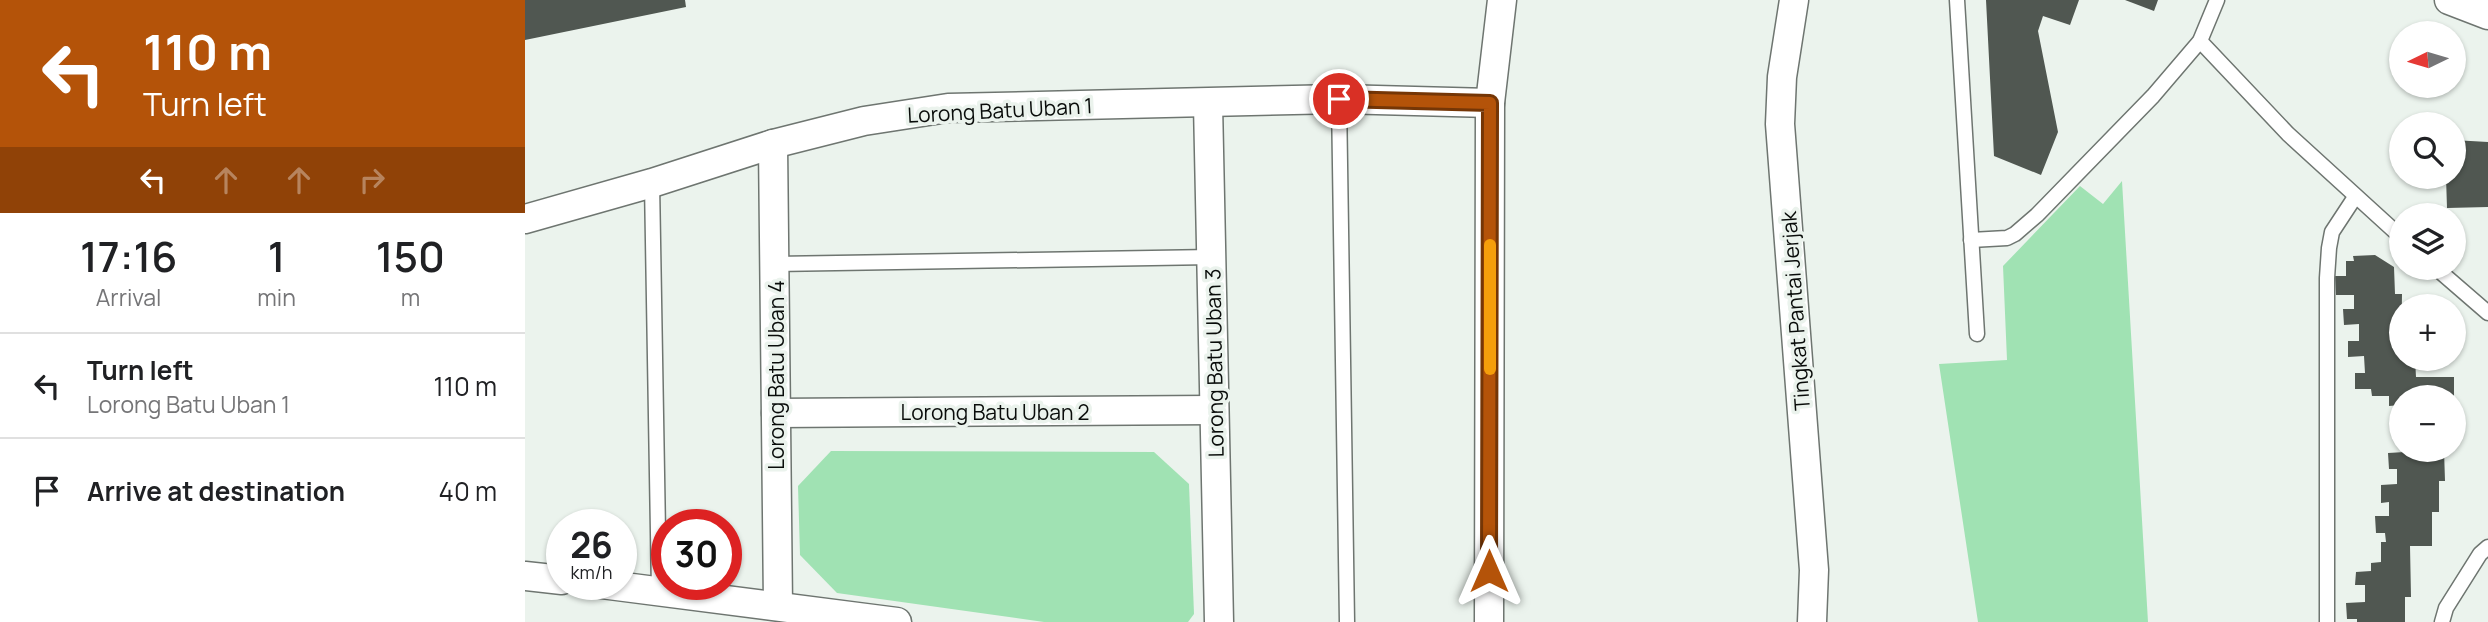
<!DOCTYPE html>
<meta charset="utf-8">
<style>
body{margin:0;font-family:Manrope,sans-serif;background:#f6f6f6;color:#202124;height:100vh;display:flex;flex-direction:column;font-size:26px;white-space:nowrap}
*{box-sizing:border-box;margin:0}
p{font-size:23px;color:#757577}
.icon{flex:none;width:38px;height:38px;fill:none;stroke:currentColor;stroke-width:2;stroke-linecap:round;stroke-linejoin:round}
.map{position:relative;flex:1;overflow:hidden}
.drawer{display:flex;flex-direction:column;background:#fff;width:525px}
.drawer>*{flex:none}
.hud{background:#b45309;color:#fff;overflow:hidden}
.needle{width:46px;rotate:265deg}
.tools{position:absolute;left:1864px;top:21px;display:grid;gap:14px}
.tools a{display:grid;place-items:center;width:77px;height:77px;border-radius:50%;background:#fff;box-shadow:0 2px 5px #0004;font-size:35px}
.speed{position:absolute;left:21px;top:509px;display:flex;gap:14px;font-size:35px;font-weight:700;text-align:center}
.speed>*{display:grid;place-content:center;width:91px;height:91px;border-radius:50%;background:#fff;box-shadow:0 2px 5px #0004;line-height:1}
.speed small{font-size:18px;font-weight:400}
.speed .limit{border:10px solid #d22;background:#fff;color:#111}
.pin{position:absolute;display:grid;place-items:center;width:60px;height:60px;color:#fff;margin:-30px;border:4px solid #fff;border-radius:50%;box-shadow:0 2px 7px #0007}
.me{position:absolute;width:77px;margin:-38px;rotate:0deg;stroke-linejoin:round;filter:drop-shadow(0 0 5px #0008)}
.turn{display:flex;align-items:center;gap:24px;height:147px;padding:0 28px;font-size:32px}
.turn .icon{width:91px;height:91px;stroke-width:2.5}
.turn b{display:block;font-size:49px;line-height:60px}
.lanes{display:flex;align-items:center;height:66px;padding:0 28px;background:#0003;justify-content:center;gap:35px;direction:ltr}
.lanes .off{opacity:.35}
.eta{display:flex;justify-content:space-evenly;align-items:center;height:119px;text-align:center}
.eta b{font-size:42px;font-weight:600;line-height:49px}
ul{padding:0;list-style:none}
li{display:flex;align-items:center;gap:21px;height:105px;padding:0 28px;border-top:2px solid #e0e0e0}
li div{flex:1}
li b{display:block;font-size:26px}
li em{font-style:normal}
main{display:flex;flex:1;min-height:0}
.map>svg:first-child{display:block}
.green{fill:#a0e2b3}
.building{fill:#505751}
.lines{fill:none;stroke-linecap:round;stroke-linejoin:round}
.service-casing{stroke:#6e7570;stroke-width:17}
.minor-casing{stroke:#6e7570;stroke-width:31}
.service{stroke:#fff;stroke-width:14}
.minor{stroke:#fff;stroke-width:28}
.route-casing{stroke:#753606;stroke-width:18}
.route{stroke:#b45309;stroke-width:12}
.slow{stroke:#f59e0b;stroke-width:12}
.labels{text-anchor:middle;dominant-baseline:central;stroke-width:7;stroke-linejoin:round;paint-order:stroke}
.street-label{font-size:21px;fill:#090c0a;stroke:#ebf3ed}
</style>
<main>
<section class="drawer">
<div class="hud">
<div class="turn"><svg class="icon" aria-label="left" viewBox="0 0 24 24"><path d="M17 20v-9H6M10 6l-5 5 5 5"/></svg><div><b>110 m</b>Turn left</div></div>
<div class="lanes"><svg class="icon" aria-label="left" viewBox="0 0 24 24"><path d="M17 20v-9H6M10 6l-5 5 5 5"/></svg><svg class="icon off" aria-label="ahead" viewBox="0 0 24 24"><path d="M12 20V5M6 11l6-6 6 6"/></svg><svg class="icon off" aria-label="ahead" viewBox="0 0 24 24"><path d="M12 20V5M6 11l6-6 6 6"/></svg><svg class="icon off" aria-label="right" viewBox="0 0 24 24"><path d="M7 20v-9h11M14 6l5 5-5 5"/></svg></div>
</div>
<div class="eta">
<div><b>17:16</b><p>Arrival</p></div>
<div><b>1</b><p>min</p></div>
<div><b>150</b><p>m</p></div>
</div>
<ul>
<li><svg class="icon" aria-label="left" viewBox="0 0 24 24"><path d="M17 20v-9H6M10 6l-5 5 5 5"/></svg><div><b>Turn left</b><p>Lorong Batu Uban 1</p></div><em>110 m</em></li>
<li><svg class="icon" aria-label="arrive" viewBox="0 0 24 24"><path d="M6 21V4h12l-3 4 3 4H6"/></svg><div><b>Arrive at destination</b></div><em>40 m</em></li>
</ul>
</section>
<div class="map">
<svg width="1963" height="622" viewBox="0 0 1963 622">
<rect width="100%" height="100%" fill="#ebf3ed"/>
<!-- green -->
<g class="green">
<polygon points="1597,181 1623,622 1453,622 1414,364 1482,360 1478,266 1555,186 1578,204"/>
<polygon points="306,451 629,452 664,484 669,614 663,622 519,622 312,593 275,555 273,486"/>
</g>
<!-- building -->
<g class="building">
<polygon points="0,0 160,0 161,7 0,40"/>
<polygon points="1461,0 1554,0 1545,25 1518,16 1513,31 1533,132 1516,175 1469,156"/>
<polygon points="1600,0 1633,0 1629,11"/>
<polygon points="1928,140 1963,142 1963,207 1922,208 1921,177 1928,177"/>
<polygon points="1850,255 1869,267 1870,294 1877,294 1876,359 1890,359 1891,377 1929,377 1929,397 1876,397 1876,405 1864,406 1864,396 1847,396 1846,389 1830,389 1830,373 1840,373 1839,356 1823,357 1823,341 1834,341 1834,324 1819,325 1818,309 1829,309 1829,295 1811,295 1810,276 1821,276 1821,261 1829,261 1828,256"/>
<polygon points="1880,450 1919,450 1920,481 1914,481 1914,512 1907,512 1907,546 1885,546 1886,597 1880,597 1880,622 1832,622 1832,619 1822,619 1821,603 1840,602 1840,585 1830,585 1831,572 1846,571 1846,563 1856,562 1856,542 1861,542 1860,533 1851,533 1850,516 1864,516 1864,502 1856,503 1856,485 1872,484 1872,469 1864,469 1863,453 1880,452"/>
</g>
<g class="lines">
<!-- service casing -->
<g class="service-casing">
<g id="service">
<polyline points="1432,0 1452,334"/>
<polyline points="1675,41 1763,134 1876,237"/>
<polyline points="814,99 822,622"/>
<polyline points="127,183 134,591"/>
<polyline points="1446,240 1482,238 1490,234 1512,215 1628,96 1675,41 1692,0"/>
<polyline points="250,264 687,257"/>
<polyline points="1911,268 1963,313"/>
<polyline points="1802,622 1802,278 1804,248 1807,232 1830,197"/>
<polyline points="1917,622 1921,608 1955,554 1963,547"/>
</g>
</g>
<!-- minor casing -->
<g class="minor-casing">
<g id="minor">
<polyline points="1269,0 1257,77 1255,124 1289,570 1287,622"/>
<polyline points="1924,0 1963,15"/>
<polyline points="683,104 694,622"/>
<polyline points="248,144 253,606"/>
<polyline points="0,219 127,183 248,144 339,121 423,108 814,99 965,103"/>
<polyline points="251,413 689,410"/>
<polyline points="0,576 37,580"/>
<polyline points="76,584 372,622"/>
<polyline points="964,622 965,103 977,0"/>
</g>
</g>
<!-- service -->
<use href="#service" class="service"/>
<!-- minor -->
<use href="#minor" class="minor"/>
</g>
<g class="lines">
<!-- route casing -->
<g class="route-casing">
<polyline id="route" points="814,99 965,103 964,571"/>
</g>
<!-- route -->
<use href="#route" class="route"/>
<!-- slow -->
<polyline class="slow" points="965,369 965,245"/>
</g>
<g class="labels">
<!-- street labels -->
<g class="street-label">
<text transform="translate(475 110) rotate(-3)">Lorong Batu Uban 1</text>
<text transform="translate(1270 311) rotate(-94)">Tingkat Pantai Jerjak</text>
<text transform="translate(689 363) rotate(-91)">Lorong Batu Uban 3</text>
<text transform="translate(251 375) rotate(-90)">Lorong Batu Uban 4</text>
<text x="470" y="412">Lorong Batu Uban 2</text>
</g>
</g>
</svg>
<div class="tools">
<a><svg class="needle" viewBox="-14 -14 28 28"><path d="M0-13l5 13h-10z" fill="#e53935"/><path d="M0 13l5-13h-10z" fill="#757577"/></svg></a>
<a><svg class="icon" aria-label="search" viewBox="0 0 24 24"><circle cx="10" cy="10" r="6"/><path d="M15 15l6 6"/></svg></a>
<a><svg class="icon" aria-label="layers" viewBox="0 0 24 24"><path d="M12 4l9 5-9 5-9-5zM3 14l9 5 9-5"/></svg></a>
<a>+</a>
<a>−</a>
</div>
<div class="speed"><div>26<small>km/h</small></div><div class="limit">30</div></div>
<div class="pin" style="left:814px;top:99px;background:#d93025"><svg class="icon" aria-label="arrive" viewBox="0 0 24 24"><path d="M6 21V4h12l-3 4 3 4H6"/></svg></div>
<svg class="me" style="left:964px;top:571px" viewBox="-20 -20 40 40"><path d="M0-17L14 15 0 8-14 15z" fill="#b45309" stroke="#fff" stroke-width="4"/></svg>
</div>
</main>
